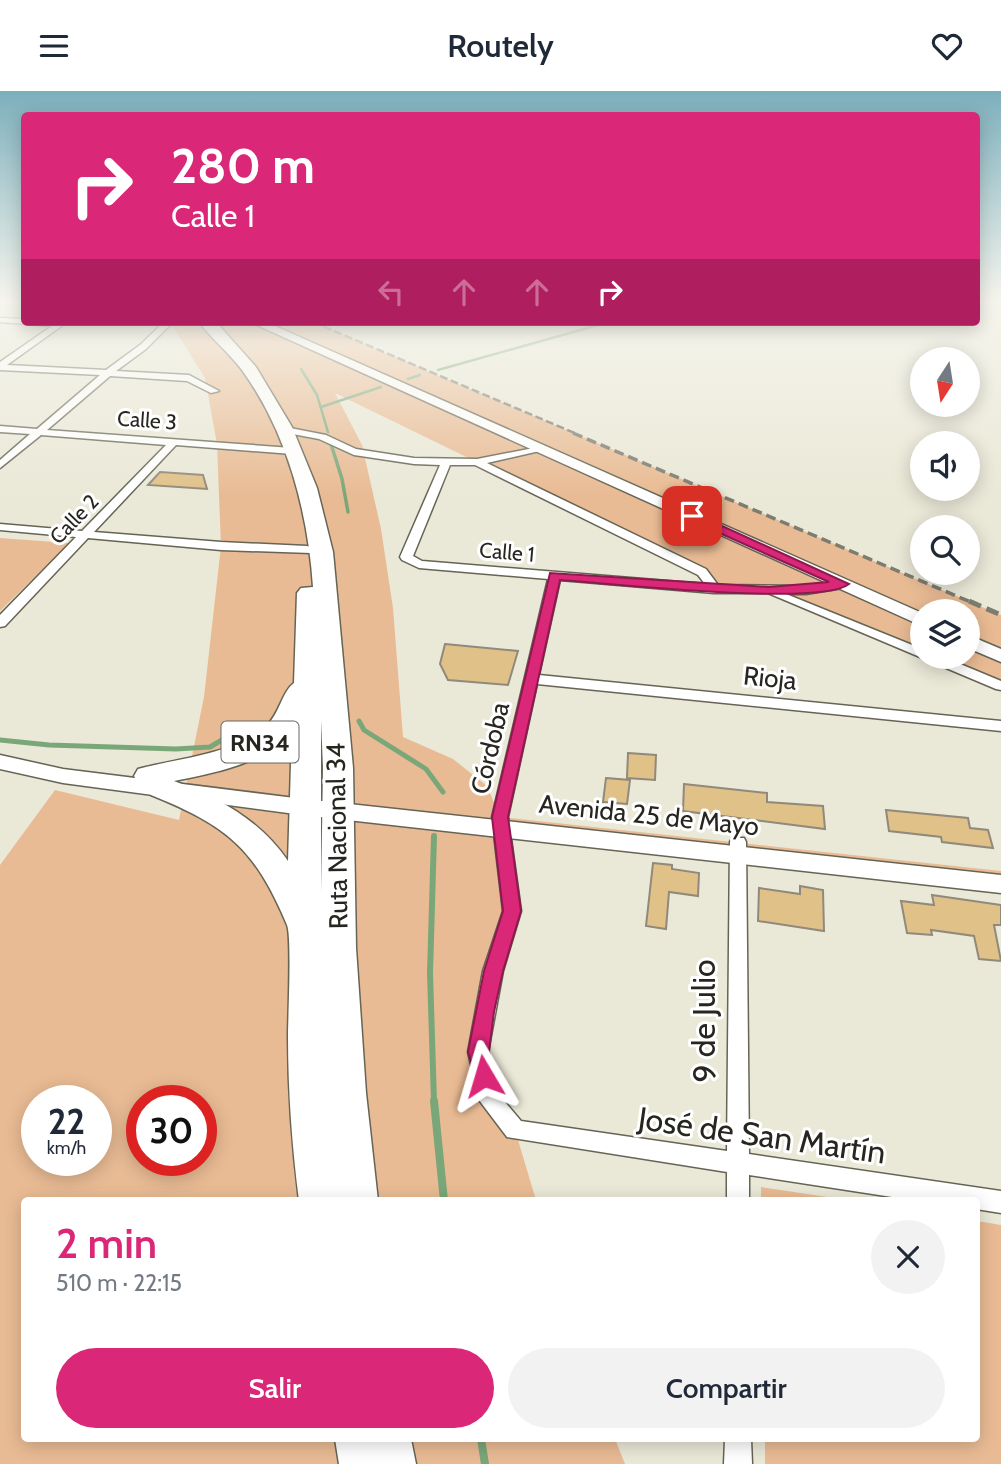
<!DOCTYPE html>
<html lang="es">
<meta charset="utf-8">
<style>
body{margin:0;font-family:Cabin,sans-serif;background:#f2f2f3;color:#1f2937;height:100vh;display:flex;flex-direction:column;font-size:26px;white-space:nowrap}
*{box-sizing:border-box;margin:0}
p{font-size:23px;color:#747a83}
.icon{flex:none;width:38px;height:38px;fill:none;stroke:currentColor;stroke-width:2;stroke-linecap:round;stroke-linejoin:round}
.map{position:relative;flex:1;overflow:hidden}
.sheet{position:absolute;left:21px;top:1106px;width:959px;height:245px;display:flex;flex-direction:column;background:#fff;border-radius:7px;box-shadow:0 4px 18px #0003}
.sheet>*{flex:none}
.top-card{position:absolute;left:21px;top:21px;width:959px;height:214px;border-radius:7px;box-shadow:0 4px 18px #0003;background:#db2777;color:#fff;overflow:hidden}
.needle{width:46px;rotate:192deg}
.fabs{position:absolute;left:910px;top:256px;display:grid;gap:14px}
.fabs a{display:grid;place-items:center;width:70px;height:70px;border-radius:50%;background:#fff;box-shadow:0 4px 18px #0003;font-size:35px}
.speed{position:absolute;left:21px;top:994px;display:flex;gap:14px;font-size:35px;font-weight:700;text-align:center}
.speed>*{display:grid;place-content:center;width:91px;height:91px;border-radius:50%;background:#fff;box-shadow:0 4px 18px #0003;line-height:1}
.speed small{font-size:18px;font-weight:400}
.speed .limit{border:10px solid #d22;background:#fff;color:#111}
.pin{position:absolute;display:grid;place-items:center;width:60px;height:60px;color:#fff;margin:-30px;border-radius:14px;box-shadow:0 4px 10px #0006}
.me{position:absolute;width:77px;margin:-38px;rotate:353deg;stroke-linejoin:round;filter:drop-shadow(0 0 5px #0008)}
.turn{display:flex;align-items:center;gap:24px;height:147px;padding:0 35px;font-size:32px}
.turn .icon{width:91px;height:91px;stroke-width:2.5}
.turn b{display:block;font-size:49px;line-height:60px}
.lanes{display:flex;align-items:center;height:66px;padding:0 35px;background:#0003;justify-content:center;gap:35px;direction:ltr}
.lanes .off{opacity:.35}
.round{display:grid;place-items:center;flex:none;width:74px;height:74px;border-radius:37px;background:#f2f2f3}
.overview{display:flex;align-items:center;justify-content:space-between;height:119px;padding:0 35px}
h1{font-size:42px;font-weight:600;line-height:52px;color:#db2777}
.primary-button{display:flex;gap:14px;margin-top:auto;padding:14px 35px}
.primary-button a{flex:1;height:80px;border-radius:42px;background:#db2777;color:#fff;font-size:28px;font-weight:600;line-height:80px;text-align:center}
.primary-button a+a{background:#f2f2f3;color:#1f2937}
header{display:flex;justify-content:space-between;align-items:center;height:91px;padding:0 35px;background:#fff;font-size:32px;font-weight:600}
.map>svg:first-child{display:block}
.green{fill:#e9bb94;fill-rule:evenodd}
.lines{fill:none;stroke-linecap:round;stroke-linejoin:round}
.stream-far4{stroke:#7aa779;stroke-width:2.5}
.stream-far3{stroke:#7aa779;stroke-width:3.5}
.stream-far2{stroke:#7aa779;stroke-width:5}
.stream-far1{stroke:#7aa779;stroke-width:6}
.stream{stroke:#7aa779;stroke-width:8}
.building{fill:#e0c188;stroke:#91897b;stroke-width:2}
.street-casing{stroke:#656455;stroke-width:3}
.secondary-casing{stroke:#656455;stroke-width:3}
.highway-casing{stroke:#656455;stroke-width:3}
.street{fill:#fff;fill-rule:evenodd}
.secondary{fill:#fff;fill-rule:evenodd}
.highway{fill:#fff;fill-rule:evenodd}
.rail-far2{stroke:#7d7c71;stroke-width:2.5;stroke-dasharray:8 3.5;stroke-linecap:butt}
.rail-far1{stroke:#7d7c71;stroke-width:3.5;stroke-dasharray:10 5;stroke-linecap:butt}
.rail{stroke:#7d7c71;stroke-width:5;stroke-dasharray:13 6;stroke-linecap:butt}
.route{fill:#db2777;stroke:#8e194d;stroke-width:2}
.labels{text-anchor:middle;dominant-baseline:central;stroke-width:6;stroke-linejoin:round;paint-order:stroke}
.far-street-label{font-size:21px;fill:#26251f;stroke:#fff}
.shield{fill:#fff;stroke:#676662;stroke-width:2}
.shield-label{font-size:24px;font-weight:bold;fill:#26251f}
.street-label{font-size:26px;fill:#26251f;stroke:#fff}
.near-street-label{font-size:32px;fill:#26251f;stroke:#fff}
</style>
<header><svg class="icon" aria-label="menu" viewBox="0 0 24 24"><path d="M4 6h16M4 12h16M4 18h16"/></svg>Routely<svg class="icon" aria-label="heart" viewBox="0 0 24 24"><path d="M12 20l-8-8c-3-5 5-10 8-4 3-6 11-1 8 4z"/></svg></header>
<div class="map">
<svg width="1001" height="1373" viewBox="0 0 1001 1373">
<rect width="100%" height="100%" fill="#eae8d7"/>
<!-- green -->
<g class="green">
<path d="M 170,231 L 313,231 L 1001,524 L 1001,595 L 928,565 L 968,565 L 968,520 L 922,520 L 922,563 L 769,500 L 714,498 L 702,481 L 335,302 L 362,354 L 381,438 L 393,517 L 403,646 L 453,668 L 487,695 L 500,726 L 1001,780 L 1001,793 L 500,737 L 512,820 L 478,961 L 515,1039 L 536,1109 L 24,1110 L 24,1348 L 615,1348 L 625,1373 L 0,1373 L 0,774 L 55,699 L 179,729 L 204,606 L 221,455 L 217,353 L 205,287 ZM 37,1010 L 96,1010 L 96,1069 L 37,1069 ZM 142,1010 L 201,1010 L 201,1069 L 142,1069 Z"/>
<polygon points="0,447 69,452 0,520"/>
<polygon points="761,1096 847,1109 761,1109"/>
<polygon points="977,1130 1001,1134 1001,1373 765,1373 765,1348 976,1348"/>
</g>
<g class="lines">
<!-- stream-far4 -->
<g class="stream-far4">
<polyline points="301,278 317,304 328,341"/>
<polyline points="438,279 609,231"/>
<polyline points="408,288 420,284"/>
<polyline points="321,316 381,296"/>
</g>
<!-- stream-far3 -->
<polyline class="stream-far3" points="331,353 342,388 348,421"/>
<!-- stream-far2 -->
<g class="stream-far2">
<polyline points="359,630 364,639 426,678 443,701"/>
<polyline points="0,649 49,654 176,658 210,656 237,640 256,638"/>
</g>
<!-- stream-far1 -->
<polyline class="stream-far1" points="434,1011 430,882 434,745"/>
<!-- stream -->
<g class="stream">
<polyline points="434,1010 444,1110"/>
<polyline points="481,1348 485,1373"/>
</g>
</g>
<!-- building -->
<g class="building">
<polygon points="160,381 203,384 207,398 148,394"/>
<polygon points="445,553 518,560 508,594 448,589 440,573"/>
<polygon points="628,662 656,664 655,689 627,687"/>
<polygon points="606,687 630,689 627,713 603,711"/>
<polygon points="684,693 767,702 767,711 823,715 825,738 683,720"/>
<polygon points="886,719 968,727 970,737 988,739 993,757 942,751 941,746 889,740"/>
<polygon points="653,772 672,774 672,778 699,782 698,805 669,801 666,838 646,835"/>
<polygon points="800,795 823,799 824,840 758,830 759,797 800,803"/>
<polygon points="932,804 1001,814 1001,834 994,834 1001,870 979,868 974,845 931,839 932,844 907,842 901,810 934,814"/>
</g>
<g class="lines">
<!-- street casing -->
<g class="street-casing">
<g id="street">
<polygon points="0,227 24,228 24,231 67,231 7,274 106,279 140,254 164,231 173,231 146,258 116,280 189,284 219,300 211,302 187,290 110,285 47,339 292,357 297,360 292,363 176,354 94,441 221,451 307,455 311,456 311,462 221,459 88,447 5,535 0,536 0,524 76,446 0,439 0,433 82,440 166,354 41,344 0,377 0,369 30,343 0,341 0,335 37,338 100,284 0,279 0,271 52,235 0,231"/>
<path d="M 285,336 L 326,344 L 356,358 L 414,367 L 477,368 L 544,355 L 544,359 L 487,372 L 706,478 L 718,494 L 806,495 L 847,490 L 847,496 L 843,497 L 806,503 L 786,503 L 922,558 L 922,565 L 941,565 L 1001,590 L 1001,599 L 996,598 L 768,502 L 714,502 L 560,489 L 539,584 L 1001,630 L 1001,640 L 537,593 L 508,726 L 521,820 L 503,880 L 488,961 L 500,1005 L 521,1030 L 727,1060 L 730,751 L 732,747 L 744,747 L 746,751 L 749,1063 L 1001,1100 L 1001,1122 L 976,1118 L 976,1110 L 918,1110 L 749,1084 L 749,1110 L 727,1110 L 727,1081 L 507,1046 L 479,1009 L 468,961 L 483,880 L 503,820 L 492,726 L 548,488 L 419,477 L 402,469 L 400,466 L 440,374 L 414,373 L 354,364 L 319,348 L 282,341 L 280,339 ZM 450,374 L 475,374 L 698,484 L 705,493 L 422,470 L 413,465 Z"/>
<polygon points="725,1348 751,1348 752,1373 724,1373"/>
</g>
</g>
<!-- secondary casing -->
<g class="secondary-casing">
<g id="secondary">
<polygon points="250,231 266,231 922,522 922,535"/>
<polygon points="968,544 1001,558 1001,571 968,557"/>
<polygon points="0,664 63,678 303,708 1001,784 1001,802 303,724 63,692 0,678"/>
</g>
</g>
<!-- highway casing -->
<g class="highway-casing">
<g id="highway">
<path d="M 199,231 L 216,231 L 256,276 L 292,336 L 317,397 L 333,461 L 353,677 L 356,857 L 366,1002 L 378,1110 L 299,1110 C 292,1055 288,1000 288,945 C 288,926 292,846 287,834 C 255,758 228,735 151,704 L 147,697 L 148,695 L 138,692 L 134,685 L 138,678 C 183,666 231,665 268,633 C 280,621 282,601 294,592 L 297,502 L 301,497 L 313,496 C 308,421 287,341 242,279 C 229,262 212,248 199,231 ZM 321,629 L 323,677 L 321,802 ZM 292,640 L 288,770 C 259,728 220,708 174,690 C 214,682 265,673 292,640 Z"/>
<polygon points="335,1348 411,1348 416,1373 339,1373"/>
</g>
</g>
<!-- street -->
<use href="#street" class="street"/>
<!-- secondary -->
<use href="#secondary" class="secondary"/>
<!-- highway -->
<use href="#highway" class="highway"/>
<!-- rail-far2 -->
<polyline class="rail-far2" points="313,231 577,343"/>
<!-- rail-far1 -->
<polyline class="rail-far1" points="573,342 973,512"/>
<!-- rail -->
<polyline class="rail" points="969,510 1001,524"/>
</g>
<!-- sky -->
<linearGradient id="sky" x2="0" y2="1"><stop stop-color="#7cafbc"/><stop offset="0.52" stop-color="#f6f5ed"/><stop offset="1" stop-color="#f6f5ed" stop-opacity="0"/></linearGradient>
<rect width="1001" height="404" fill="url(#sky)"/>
<!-- route -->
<path class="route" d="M 688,423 L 696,423 L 849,493 C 820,516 608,492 560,489 L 508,726 L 521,820 L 503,880 L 494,921 L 489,961 L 495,985 L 492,992 L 484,994 L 477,992 L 468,961 L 484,880 L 503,820 L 492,726 L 550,482 L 769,496 L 829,491 L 688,428 Z"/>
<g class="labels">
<!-- far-street labels -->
<g class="far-street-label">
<text transform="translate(147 329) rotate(4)">Calle 3</text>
<text transform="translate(74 428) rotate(-46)">Calle 2</text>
<text transform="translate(507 461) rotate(5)">Calle 1</text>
</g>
<!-- shield labels -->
<rect class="shield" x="221.5" y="630.5" width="77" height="41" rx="5"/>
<g class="shield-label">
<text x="260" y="651">RN34</text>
</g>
<!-- street labels -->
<g class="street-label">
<text transform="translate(770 587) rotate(6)">Rioja</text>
<text transform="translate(490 657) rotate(-77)">Córdoba</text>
<text transform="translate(649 724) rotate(6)">Avenida 25 de Mayo</text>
<text transform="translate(337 745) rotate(-91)">Ruta Nacional 34</text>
</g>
<!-- near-street labels -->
<g class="near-street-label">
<text transform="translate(703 930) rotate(-90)">9 de Julio</text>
<text transform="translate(762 1044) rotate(8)">José de San Martín</text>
</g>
</g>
</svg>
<div class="fabs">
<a><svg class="needle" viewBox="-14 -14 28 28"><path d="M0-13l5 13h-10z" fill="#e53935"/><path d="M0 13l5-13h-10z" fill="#747a83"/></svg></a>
<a><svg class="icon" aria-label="sound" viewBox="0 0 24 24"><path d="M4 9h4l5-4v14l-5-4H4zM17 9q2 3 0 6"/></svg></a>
<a><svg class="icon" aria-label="search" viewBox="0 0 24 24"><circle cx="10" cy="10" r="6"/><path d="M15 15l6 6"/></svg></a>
<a><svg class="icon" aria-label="layers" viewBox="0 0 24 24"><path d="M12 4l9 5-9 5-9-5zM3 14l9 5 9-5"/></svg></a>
</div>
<div class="speed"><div>22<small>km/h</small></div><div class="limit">30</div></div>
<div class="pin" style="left:692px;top:425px;background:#d93025"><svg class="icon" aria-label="arrive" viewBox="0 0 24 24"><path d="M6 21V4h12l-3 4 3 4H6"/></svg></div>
<svg class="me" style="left:484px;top:985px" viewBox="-20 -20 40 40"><path d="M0-17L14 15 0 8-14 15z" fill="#db2777" stroke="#fff" stroke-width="4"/></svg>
<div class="top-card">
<div class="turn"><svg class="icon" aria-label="right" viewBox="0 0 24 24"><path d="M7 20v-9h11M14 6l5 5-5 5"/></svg><div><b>280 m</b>Calle 1</div></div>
<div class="lanes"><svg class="icon off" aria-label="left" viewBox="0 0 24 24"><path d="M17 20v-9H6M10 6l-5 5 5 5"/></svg><svg class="icon off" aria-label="ahead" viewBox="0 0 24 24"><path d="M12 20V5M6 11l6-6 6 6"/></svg><svg class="icon off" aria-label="ahead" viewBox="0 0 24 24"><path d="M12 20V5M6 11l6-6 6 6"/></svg><svg class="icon" aria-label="right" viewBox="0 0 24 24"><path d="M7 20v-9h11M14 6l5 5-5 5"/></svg></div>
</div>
<section class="sheet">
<div class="overview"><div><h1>2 min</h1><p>510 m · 22:15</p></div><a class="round"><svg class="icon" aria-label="close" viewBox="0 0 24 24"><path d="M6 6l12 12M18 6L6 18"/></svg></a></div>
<div class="primary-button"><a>Salir</a><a>Compartir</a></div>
</section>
</div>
